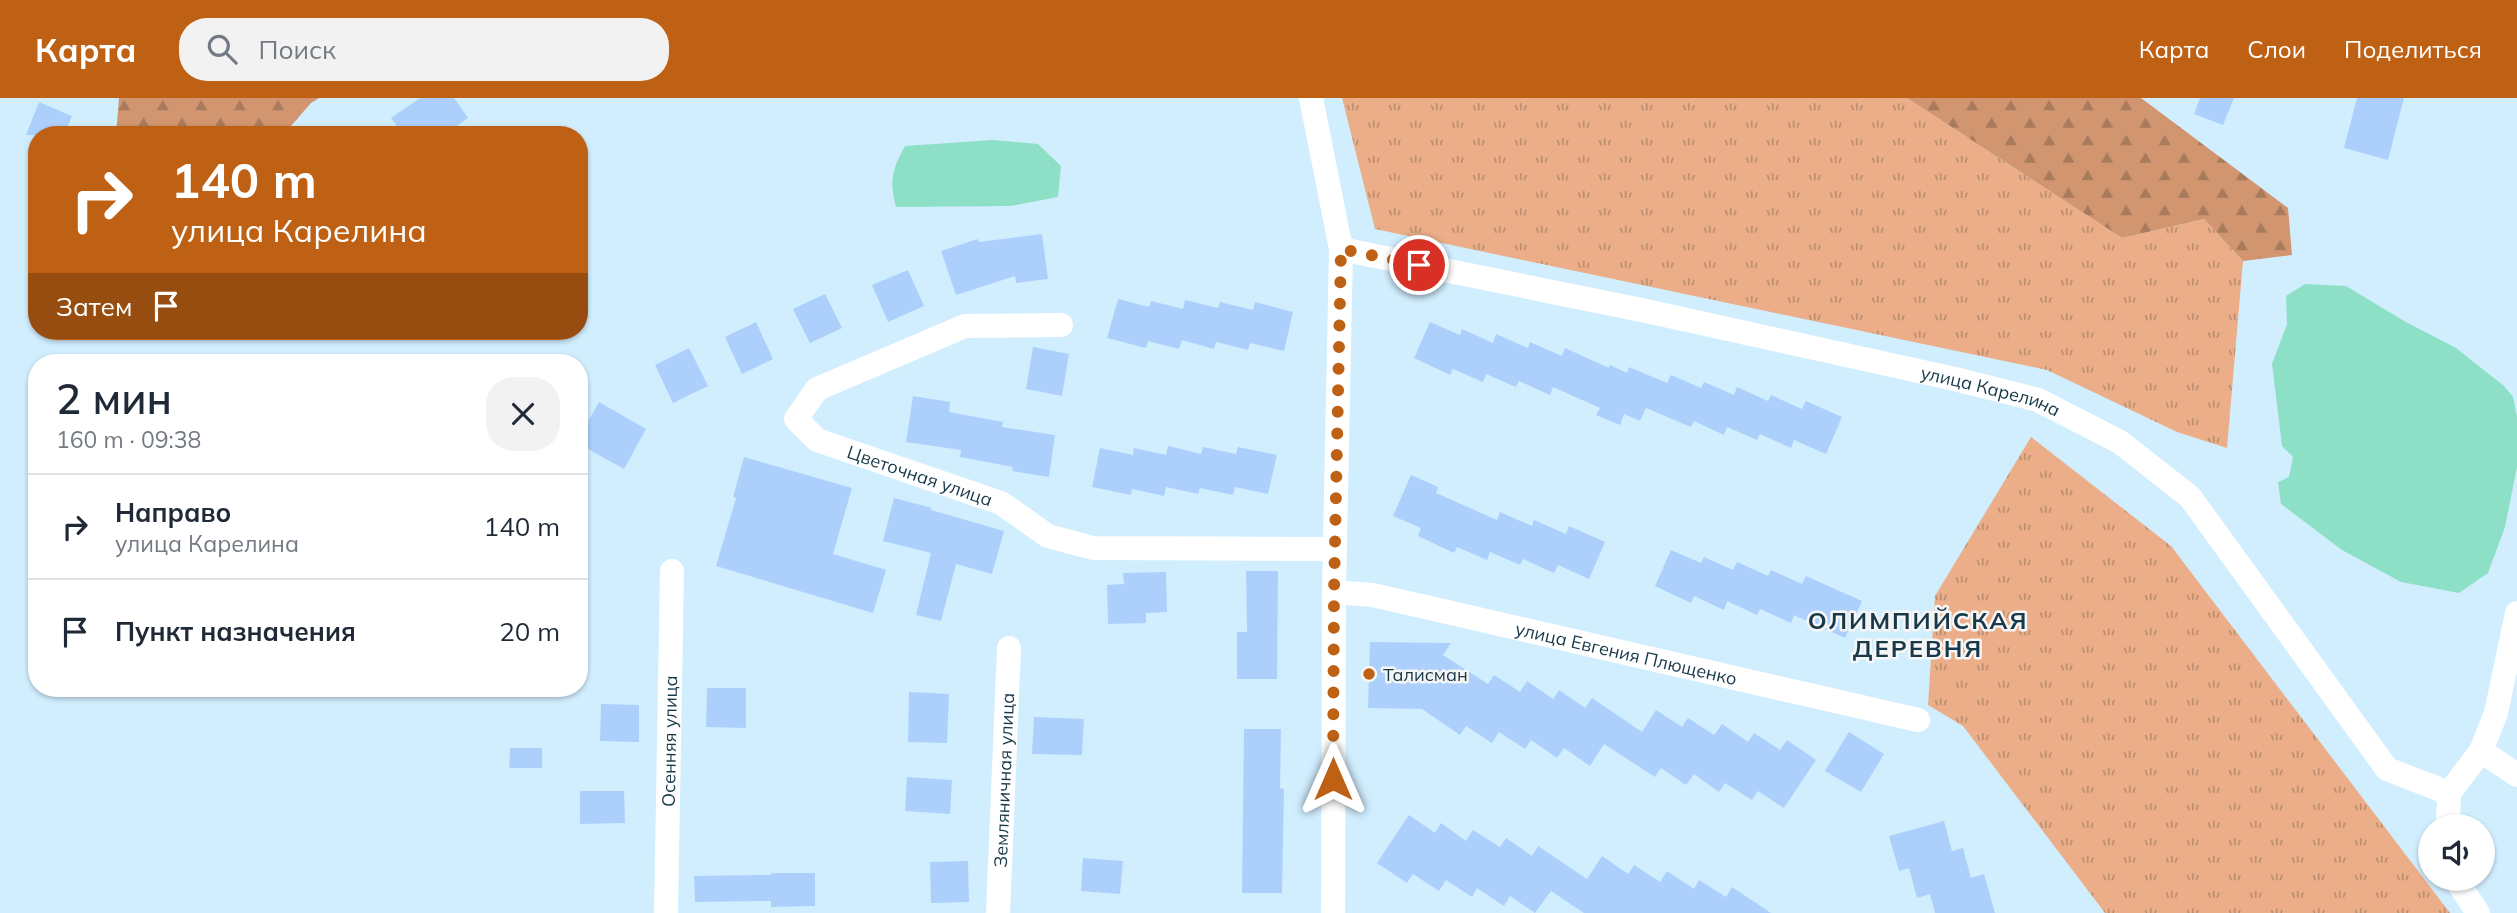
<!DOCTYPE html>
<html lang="ru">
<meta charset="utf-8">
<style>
body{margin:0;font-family:Mulish,sans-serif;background:#f2f2f3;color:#1f2937;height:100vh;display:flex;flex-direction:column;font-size:26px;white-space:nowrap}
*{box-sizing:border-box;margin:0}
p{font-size:23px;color:#747a83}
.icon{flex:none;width:38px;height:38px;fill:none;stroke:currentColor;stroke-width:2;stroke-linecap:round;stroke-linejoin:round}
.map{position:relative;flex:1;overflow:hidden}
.details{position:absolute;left:28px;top:256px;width:560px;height:343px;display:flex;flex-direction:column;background:#fff;border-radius:28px;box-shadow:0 2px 5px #0004}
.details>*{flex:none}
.hud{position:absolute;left:28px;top:28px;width:560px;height:214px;border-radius:28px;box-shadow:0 2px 5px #0004;background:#bf6115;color:#fff;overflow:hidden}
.fabs{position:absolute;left:2418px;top:716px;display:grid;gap:14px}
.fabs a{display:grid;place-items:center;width:77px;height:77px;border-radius:50%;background:#fff;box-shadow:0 2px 5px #0004;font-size:35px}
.pin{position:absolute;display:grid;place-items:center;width:60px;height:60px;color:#fff;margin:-30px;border:4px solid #fff;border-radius:50%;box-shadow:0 2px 7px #0007}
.me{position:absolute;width:77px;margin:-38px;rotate:0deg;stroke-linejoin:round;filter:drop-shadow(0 0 5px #0008)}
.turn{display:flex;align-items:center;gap:24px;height:147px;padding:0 28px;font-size:32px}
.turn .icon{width:91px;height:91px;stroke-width:2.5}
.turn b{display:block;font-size:49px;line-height:60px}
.then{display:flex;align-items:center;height:66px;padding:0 28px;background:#0003;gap:14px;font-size:26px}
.round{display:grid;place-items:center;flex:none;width:74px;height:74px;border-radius:28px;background:#f2f2f3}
.summary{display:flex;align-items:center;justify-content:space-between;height:119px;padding:0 28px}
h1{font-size:42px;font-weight:600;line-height:52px}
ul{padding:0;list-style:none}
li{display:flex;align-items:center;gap:21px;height:105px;padding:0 28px;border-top:2px solid #e0e1e3}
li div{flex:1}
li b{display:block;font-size:26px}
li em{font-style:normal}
header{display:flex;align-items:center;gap:42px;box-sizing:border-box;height:98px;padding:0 35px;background:#bf6115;color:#fff}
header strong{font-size:33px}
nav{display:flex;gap:38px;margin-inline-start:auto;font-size:24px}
.search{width:490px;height:63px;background:#f2f2f3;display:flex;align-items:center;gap:18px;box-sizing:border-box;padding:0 24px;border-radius:28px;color:#747a83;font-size:26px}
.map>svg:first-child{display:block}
.grass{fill:url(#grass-tufts)}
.forest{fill:url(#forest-firs)}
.water{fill:#8de0c6}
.building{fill:#acd0fb}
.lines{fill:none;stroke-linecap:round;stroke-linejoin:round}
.minor{stroke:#fff;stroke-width:24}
.route{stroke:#bf6115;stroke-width:12;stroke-dasharray:0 21.6}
.poi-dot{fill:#bf6115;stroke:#f6f6f6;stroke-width:2.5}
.labels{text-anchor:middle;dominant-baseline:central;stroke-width:5;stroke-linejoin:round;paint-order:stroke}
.street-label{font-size:18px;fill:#183949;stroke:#f6f6f6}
.poi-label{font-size:18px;fill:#183949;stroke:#f6f6f6;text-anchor:start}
.district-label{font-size:24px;font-weight:bold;letter-spacing:2px;fill:#183949;stroke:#f6f6f6}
</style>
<header>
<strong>Карта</strong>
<div class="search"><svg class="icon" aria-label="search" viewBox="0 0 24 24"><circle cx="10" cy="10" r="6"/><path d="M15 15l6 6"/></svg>Поиск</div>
<nav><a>Карта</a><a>Слои</a><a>Поделиться</a></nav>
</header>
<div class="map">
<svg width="2517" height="815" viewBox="0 0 2517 815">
<defs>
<pattern id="grass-tufts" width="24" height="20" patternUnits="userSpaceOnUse" patternTransform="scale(1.75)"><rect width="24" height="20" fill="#ebae88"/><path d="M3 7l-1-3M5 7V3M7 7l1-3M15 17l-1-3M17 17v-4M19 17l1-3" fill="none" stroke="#bd8f71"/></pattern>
<pattern id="forest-firs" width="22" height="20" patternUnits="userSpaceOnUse" patternTransform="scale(1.75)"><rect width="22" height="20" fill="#d1956f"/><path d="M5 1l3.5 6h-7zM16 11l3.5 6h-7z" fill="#a97b5d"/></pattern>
</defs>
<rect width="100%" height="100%" fill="#d1eeff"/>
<!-- grass -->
<g class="grass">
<polygon points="1342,0 1907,0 2122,140 2204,121 2243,163 2227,350 2177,334 2047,272 1375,131"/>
<polygon points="2031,339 2171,448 2450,815 2105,815 1963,628 1928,607 1935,498"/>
</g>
<!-- forest -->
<g class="forest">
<polygon points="119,0 319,0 311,5 283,37 116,37"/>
<polygon points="1907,0 2141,0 2288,110 2292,157 2243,163 2204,121 2122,140"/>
</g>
<!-- water -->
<g class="water">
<path d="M 992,42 L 1038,46 L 1061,68 L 1058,99 L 1011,108 L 896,109 C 889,83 892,71 905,48 Z"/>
<polygon points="2305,186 2346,188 2404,223 2456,250 2504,288 2513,299 2517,319 2517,369 2505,429 2488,475 2459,495 2401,484 2342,452 2281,406 2278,384 2289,379 2293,359 2282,348 2272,266 2287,226 2286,198"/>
</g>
<!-- building -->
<g class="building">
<polygon points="420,0 454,0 468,20 444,37 403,37 391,20"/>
<polygon points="2200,0 2234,0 2223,27 2194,16"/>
<polygon points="2357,0 2404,0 2388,62 2344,50"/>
<polygon points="39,4 72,18 64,37 26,37"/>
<polygon points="1042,136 1048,181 1016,185 1015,178 956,197 941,153 978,141 979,144"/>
<polygon points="908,172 924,208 888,224 872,187"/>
<polygon points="825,196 842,230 810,245 793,211"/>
<polygon points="1118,201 1149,209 1151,203 1183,211 1185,202 1218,210 1220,204 1253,212 1255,204 1293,214 1284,253 1250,245 1248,252 1216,244 1214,251 1182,242 1179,251 1148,243 1146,250 1107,240"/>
<polygon points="756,224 773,261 742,276 725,239"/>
<polygon points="1430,224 1460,237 1462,231 1493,245 1496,236 1528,250 1530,244 1562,258 1565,250 1609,270 1610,267 1627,275 1629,269 1667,285 1671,277 1701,290 1704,284 1734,297 1737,289 1768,303 1771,297 1802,311 1806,303 1842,319 1826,356 1794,342 1791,350 1760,336 1757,342 1727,329 1724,337 1694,323 1691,329 1646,310 1640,323 1624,316 1620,327 1596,317 1600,310 1553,289 1550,297 1519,283 1516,289 1486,276 1483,284 1453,271 1450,277 1414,260"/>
<polygon points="1033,249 1069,256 1062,298 1026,291"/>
<polygon points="689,250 708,288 673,305 655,267"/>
<polygon points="913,298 950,304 949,314 1003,324 1002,329 1055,337 1049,379 1012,373 1013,369 960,359 961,352 906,344"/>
<polygon points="599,304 646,331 624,371 579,346 579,339"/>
<polygon points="1168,348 1201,356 1203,349 1236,356 1238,349 1277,357 1268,396 1235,389 1233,397 1200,390 1198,396 1166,389 1164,398 1132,391 1131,397 1092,389 1100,350 1133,357 1134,350 1166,357"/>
<polygon points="744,359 852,390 833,456 886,472 873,515 716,468 736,400 733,399"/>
<polygon points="1411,377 1438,389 1436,395 1497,422 1500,414 1532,428 1534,422 1566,436 1569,428 1605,444 1589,481 1558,467 1554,475 1523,461 1520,467 1490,454 1487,462 1457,449 1454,455 1418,438 1421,430 1393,418"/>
<polygon points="894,400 932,410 931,412 1004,433 992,476 956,466 941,523 916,517 931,455 883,443"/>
<polygon points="1671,452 1701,465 1704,459 1733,472 1737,464 1768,478 1771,472 1802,486 1806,478 1862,503 1845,540 1794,517 1791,525 1760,511 1757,517 1727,503 1724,512 1694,498 1691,505 1655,488"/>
<polygon points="1246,473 1278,473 1277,581 1237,581 1237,534 1247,534"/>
<polygon points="1166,474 1167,514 1146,515 1146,525 1108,526 1107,487 1124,486 1123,475"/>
<polygon points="1370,544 1451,545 1443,557 1488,586 1494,577 1520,594 1527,583 1553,601 1559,592 1585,610 1592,600 1642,634 1656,612 1682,629 1688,620 1714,637 1722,626 1748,644 1754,635 1780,652 1787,642 1816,662 1784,710 1758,693 1752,702 1725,685 1719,694 1694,676 1686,687 1661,670 1655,679 1604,646 1590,668 1564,650 1557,660 1531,642 1525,651 1499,634 1492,645 1466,628 1460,637 1422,611 1368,610"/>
<polygon points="707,590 746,590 746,630 706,629"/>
<polygon points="909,594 949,596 947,645 908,644"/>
<polygon points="601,606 639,607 639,644 600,643"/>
<polygon points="1034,619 1084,621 1082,657 1032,656"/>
<polygon points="1244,631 1281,631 1280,690 1284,691 1282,795 1242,795"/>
<polygon points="1849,634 1884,656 1861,694 1825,673"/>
<polygon points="510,650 542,650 542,670 509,670"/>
<polygon points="907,679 952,682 950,716 905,713"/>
<polygon points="580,693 624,693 625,725 580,726"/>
<polygon points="1409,717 1435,735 1441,725 1466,743 1473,732 1500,749 1506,740 1532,758 1538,748 1587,781 1602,758 1628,776 1634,767 1660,784 1667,773 1694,791 1699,782 1726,799 1732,789 1771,815 1584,815 1551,793 1535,815 1510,798 1504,808 1477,790 1472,799 1446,782 1439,793 1413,776 1407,785 1377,765"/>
<polygon points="1944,723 1952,753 1963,750 1971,780 1984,776 1995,815 1935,815 1930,796 1917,800 1909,770 1899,773 1889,738"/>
<polygon points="1083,760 1123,763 1120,796 1081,793"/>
<polygon points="968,763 969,804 931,805 930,764"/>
<polygon points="771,775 815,775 815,808 771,809 771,803 695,804 694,778 771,777"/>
</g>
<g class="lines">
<!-- minor -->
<g class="minor">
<polyline points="1311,0 1341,151 1334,494 1333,815"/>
<path id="s1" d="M 1341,151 L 1651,214 L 1959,282 L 2038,302 L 2120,344 L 2190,399 L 2387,671 L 2449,695"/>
<path id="s2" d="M 1061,227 L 965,228 L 817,291 L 796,321 L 817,342 L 1001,405 L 1048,438 L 1093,450 L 1334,451"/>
<path id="s3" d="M 1334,494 L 1373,497 L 1918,622"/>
<polyline points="2481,653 2517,677"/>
<polyline points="2449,695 2481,653 2496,615 2517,515"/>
<polyline points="2448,728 2449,695"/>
<polyline points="2455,780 2478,815"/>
<path id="s4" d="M 666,815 L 672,473"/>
<path id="s5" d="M 998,815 L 1009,550"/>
</g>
</g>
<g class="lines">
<!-- route -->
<polyline class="route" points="1333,681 1334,494 1341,151 1419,167"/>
</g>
<!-- markers -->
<circle class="poi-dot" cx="1369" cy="576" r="7"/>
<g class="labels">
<!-- street labels -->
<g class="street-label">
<text stroke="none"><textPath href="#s1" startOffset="665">улица Карелина</textPath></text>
<text stroke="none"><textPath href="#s2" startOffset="432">Цветочная улица</textPath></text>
<text stroke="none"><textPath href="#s3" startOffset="299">улица Евгения Плющенко</textPath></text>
<text stroke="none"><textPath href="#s4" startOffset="172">Осенняя улица</textPath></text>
<text stroke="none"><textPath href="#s5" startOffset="133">Земляничная улица</textPath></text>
</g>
<!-- poi labels -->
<g class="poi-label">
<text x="1383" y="576">Талисман</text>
</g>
<!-- district labels -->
<g class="district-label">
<text x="1918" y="522">ОЛИМПИЙСКАЯ<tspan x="1918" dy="28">ДЕРЕВНЯ</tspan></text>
</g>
</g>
</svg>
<div class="fabs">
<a><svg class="icon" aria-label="sound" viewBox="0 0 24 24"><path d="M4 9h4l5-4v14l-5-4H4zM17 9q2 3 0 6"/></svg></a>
</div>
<div class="pin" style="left:1419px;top:167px;background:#d93025"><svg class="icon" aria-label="arrive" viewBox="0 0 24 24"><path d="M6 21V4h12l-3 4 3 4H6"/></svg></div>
<svg class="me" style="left:1333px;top:681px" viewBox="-20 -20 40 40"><path d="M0-17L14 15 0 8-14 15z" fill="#bf6115" stroke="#fff" stroke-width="4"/></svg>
<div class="hud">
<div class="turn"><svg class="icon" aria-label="right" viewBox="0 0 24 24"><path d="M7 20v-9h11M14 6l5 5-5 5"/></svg><div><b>140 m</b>улица Карелина</div></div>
<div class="then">Затем<svg class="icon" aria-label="arrive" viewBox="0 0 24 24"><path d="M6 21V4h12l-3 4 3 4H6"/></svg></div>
</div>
<section class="details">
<div class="summary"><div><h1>2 мин</h1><p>160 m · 09:38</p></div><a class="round"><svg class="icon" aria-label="close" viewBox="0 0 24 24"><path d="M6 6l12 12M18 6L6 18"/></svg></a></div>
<ul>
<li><svg class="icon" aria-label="right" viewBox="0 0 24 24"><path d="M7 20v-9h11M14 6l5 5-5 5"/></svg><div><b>Направо</b><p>улица Карелина</p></div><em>140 m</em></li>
<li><svg class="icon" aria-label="arrive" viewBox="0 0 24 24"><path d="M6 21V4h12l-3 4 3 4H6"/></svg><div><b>Пункт назначения</b></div><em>20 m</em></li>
</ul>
</section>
</div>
